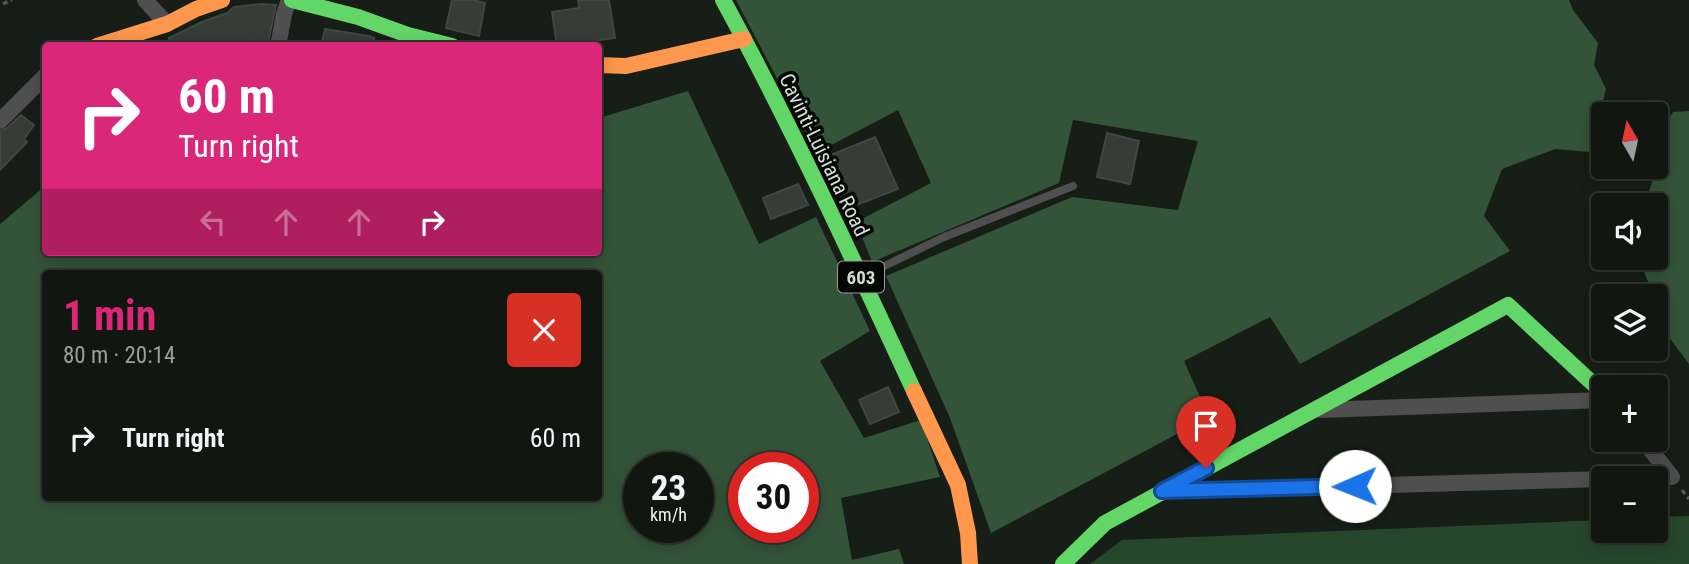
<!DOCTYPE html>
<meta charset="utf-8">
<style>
body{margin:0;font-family:"Roboto Condensed",sans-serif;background:#1e231f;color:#f1f3f6;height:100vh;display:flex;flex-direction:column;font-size:26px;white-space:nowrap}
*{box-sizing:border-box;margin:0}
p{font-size:23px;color:#9c9f9f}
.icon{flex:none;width:38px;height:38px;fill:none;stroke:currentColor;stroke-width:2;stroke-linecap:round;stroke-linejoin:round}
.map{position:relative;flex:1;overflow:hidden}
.sheet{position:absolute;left:42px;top:270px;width:560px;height:231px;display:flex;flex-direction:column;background:#111611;border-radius:7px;box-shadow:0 4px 18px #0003,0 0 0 2px #303531}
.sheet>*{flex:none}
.guide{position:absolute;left:42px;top:42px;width:560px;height:214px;border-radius:7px;box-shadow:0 4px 18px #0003,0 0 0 2px #303531;background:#db2777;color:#fff;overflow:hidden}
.needle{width:46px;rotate:351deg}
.buttons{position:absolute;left:1591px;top:102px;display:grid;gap:14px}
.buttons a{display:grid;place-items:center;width:77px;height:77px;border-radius:7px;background:#111611;box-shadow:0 4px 18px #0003,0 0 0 2px #303531;font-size:35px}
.speed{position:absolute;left:623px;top:452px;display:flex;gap:14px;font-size:35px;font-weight:700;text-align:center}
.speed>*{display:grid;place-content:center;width:91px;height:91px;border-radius:50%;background:#111611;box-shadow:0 4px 18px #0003,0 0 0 2px #303531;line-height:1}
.speed small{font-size:18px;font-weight:400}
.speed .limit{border:10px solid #d22;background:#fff;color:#111}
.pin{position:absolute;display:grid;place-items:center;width:60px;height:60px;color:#fff;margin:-72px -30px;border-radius:50% 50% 50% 0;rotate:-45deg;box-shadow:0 0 7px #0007}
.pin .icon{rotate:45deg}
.me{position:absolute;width:77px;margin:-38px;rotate:269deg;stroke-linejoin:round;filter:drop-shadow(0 0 5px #0008)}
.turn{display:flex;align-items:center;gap:24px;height:147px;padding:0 21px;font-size:32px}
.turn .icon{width:91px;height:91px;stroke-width:2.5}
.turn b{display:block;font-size:49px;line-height:60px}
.lanes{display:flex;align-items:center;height:66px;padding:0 21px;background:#0003;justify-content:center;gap:35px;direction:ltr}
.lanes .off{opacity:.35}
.round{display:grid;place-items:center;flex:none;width:74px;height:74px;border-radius:7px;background:#1e231f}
.head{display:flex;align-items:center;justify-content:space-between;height:119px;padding:0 21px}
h1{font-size:42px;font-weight:700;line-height:52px;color:#db2777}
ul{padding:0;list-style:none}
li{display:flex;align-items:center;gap:21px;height:98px;padding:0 21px}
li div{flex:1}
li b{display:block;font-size:26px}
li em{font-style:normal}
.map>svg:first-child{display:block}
.green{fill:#27472c}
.forest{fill:#345439;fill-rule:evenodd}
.building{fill:#363c37;stroke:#404741;stroke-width:2}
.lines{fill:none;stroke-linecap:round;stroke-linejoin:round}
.path{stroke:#555756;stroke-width:3.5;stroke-dasharray:5 3.5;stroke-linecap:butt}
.lane{stroke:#504f50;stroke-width:8}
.street{stroke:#504f50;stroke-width:16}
.fast{stroke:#63d668;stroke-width:16}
.slow{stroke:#ff974d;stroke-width:16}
.route-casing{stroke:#114b97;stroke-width:18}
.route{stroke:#1a73e8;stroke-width:12}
.labels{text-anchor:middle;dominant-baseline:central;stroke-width:7;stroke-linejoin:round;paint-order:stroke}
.shield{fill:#040805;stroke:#969c97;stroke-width:2}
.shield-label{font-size:19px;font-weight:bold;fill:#d4dcd5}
.street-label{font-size:21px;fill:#d4dcd5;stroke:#040805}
</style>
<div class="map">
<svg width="1689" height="564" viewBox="0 0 1689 564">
<rect width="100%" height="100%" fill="#171d17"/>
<!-- green -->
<polygon class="green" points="1689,516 1689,564 1090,564 1122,540 1603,520 1603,530 1656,530 1656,517"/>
<!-- forest -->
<g class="forest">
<polygon points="736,0 1569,0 1573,10 1598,43 1594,65 1606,89 1590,152 1555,149 1502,169 1484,216 1510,251 1300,364 1270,317 1184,361 1209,417 991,533 950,418 886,276 1072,197 1178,210 1198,141 1073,120 1059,183 872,262 856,222 931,183 898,110 816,153"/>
<path d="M 688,91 L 759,244 L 816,217 L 870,331 L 820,361 L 864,438 L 921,420 L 940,477 L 841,498 L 852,560 L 899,549 L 904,564 L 0,564 L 0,224 L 45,186 L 46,252 L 598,252 L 599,118 ZM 46,273 L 598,273 L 598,497 L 46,497 ZM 639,467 L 698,467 L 698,527 L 639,527 ZM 744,467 L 803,467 L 803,527 L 744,527 Z"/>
<path d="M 1689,111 L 1689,364 L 1656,320 L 1656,296 L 1650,296 L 1649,284 L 1638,257 L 1656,257 L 1656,205 L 1646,205 C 1647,192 1656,179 1653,166 L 1656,166 L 1656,141 L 1673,112 Z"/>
</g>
<!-- building -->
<g class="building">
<polygon points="452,0 473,0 485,3 479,36 446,28"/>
<polygon points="578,0 609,0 615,38 557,46 552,12 579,8"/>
<polygon points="261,4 276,5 268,43 253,40 248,43 215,46 168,46 169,38 202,22 227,13 234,7"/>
<polygon points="325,29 369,36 374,38 374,46 321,46"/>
<polygon points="21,115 34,125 24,139 27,142 0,170 0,131 7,128"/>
<polygon points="1107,133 1139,141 1130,184 1097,177"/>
<polygon points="875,137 898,189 846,209 838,187 840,186 828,156"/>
<polygon points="798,184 808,205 771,219 763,198"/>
<polygon points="888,387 899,412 870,424 859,400"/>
</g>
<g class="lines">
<!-- path -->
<g class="path">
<polyline points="3,4 12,0"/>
<polyline points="1682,490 1689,499"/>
</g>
<!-- lane -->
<polyline class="lane" points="864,276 944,237 1073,186"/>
<!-- street -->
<g class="street">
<polyline points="145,0 167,24"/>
<polyline points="278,46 284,14 289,0"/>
<polyline points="0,121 46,75"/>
<polyline points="1319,410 1603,400"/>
<polyline points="1642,439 1672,477"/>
<polyline points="1168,491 1603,479"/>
</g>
<!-- fast -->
<g class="fast">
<polyline points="292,0 358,17 408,35 452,46"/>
<path d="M 723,0 C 792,127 853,259 914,391"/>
<polyline points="1063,564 1105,523 1508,305 1603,393"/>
</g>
<!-- slow -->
<g class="slow">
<polyline points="97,46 167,24 196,9 222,0"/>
<polyline points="598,65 626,66 744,39"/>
<polyline points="914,391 958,485 968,533 970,564"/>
</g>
</g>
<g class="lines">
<!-- route casing -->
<g class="route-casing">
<polyline id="route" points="1206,468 1162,491 1355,486"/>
</g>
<!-- route -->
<use href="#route" class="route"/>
</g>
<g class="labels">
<!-- shield labels -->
<rect class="shield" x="838" y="261.5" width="46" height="31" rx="5"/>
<g class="shield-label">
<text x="861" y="277">603</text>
</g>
<!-- street labels -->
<g class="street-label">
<text transform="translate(824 155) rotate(64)">Cavinti-Luisiana Road</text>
</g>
</g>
</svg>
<div class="buttons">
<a><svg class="needle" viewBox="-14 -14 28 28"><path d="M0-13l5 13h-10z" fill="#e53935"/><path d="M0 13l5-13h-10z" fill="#9c9f9f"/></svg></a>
<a><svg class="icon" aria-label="sound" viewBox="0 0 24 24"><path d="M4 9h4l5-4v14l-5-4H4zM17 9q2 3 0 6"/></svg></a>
<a><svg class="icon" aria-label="layers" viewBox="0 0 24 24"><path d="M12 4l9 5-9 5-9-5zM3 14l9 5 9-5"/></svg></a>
<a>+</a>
<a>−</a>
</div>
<div class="speed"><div>23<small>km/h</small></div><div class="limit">30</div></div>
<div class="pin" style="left:1206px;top:468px;background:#d93025"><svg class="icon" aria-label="arrive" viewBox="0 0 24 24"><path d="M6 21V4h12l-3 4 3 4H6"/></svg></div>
<svg class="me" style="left:1355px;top:486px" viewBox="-20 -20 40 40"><circle r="19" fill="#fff"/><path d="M0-13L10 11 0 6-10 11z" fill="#1a73e8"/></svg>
<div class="guide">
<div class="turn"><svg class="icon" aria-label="right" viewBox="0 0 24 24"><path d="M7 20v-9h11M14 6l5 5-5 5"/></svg><div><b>60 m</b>Turn right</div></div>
<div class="lanes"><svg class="icon off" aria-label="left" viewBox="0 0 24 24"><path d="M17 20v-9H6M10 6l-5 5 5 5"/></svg><svg class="icon off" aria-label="ahead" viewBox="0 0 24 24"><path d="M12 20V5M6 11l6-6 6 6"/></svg><svg class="icon off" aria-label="ahead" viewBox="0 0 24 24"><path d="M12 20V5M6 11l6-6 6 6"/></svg><svg class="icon" aria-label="right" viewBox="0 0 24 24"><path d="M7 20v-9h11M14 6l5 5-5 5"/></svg></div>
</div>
<section class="sheet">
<div class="head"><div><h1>1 min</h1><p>80 m · 20:14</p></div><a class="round" style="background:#d93025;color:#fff"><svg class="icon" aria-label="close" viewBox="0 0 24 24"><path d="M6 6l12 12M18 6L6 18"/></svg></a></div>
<ul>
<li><svg class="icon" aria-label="right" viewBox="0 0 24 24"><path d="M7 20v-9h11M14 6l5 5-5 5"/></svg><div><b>Turn right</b></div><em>60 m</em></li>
</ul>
</section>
</div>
